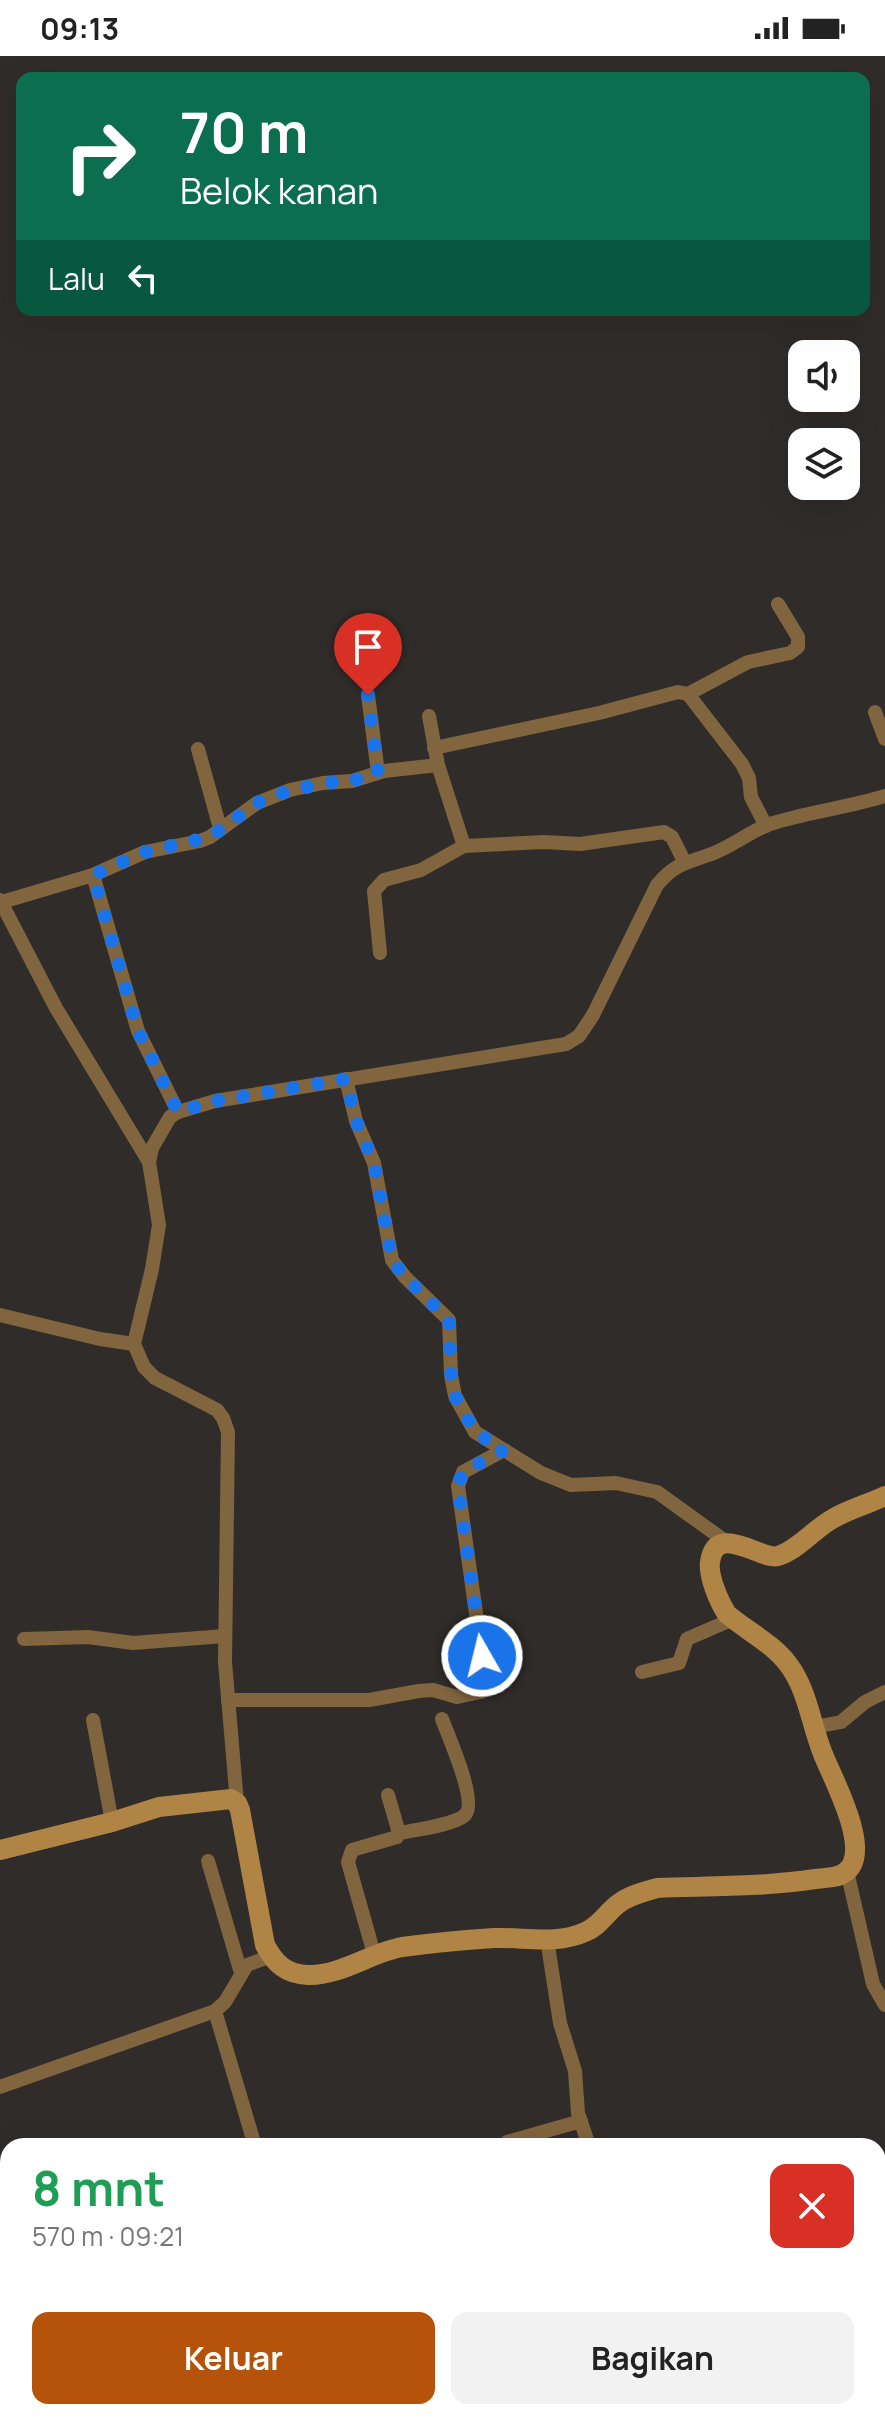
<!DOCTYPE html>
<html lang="id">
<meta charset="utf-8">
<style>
body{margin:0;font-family:Manrope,sans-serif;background:#f2f2f2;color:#222;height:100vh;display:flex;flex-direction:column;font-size:30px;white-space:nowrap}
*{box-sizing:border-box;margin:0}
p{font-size:26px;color:#767676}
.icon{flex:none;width:44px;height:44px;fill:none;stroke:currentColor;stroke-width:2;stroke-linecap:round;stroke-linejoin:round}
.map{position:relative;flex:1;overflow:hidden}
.drawer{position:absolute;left:0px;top:2082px;width:886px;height:282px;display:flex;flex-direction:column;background:#fff;border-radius:24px 24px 0 0;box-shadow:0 8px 32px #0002}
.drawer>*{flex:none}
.top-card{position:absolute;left:16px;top:16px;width:854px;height:244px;border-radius:16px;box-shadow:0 8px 32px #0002;background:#0b6e4f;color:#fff;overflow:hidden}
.buttons{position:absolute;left:788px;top:284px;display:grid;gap:16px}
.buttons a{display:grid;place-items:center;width:72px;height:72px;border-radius:16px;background:#fff;box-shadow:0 8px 32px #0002;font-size:40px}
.pin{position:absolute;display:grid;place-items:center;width:68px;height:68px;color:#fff;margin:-82px -34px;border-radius:50% 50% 50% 0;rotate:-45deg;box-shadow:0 0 8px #0007}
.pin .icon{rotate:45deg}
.me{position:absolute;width:88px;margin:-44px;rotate:352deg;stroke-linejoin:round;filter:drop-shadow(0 0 6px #0008)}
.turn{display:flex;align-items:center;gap:28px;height:168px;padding:0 32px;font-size:36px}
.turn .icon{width:104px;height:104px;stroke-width:2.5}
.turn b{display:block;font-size:56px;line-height:68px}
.then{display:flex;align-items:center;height:76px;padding:0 32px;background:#0003;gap:16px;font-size:30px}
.round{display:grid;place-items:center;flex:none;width:84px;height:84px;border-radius:16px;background:#f2f2f2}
.overview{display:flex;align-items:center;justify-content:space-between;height:136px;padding:0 32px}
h1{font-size:48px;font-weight:700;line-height:60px;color:#1e9e55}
.button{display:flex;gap:16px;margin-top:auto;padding:16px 32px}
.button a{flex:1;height:92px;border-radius:16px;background:#b45309;color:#fff;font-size:32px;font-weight:700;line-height:92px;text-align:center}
.button a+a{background:#f2f2f2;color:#222}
.status{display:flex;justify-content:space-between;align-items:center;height:56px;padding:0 40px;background:#fff;direction:ltr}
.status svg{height:22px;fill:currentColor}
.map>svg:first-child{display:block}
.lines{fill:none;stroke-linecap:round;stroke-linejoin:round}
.street{stroke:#81653f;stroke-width:14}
.secondary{stroke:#b08445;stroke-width:20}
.route{stroke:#1a73e8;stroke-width:14;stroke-dasharray:0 25.2}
</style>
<div class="status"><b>09:13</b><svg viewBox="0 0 49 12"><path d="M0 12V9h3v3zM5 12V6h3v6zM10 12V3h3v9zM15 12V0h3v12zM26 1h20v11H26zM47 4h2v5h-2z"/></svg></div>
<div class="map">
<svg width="885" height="2363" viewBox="0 0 885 2363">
<rect width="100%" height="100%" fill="#302c2a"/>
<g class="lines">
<!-- street -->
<g class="street">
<polyline points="688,638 748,606 790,597 798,591 798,581 778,548"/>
<polyline points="368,639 378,717"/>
<polyline points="875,656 885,683"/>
<polyline points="429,660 438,709 464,790 544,786 580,788 664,776 672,781 684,805"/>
<polyline points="434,692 599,657 678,636 688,638 742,708 749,722 751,741 766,770"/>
<polyline points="198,693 220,772"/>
<polyline points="93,819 138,975 178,1056"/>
<polyline points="0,844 56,952 149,1106"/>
<polyline points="2,846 93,819 145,796 200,785 210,781 257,747 290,734 323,727 352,725 384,715 438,709"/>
<polyline points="380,897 374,835 384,824 421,814 464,790"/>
<polyline points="346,1023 356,1065 374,1107 392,1204 405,1221 449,1264 451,1319 455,1340 475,1376 541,1417 571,1429 616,1427 657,1436 728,1487"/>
<polyline points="0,1259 100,1283 134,1288"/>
<polyline points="24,1583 88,1581 133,1587 225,1580"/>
<polyline points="642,1616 679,1607 687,1583 733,1563"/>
<polyline points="228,1644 369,1644 419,1635 433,1634 457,1641 481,1636 486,1628 458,1430 463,1416 504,1394"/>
<polyline points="93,1664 112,1766"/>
<polyline points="815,1671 841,1666 865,1646 885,1636"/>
<path d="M 237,1747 L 225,1606 L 228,1376 L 223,1362 L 217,1354 L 155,1322 L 144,1311 L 134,1288 L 152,1213 L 159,1169 L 149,1106 L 152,1092 L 170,1061 L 178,1056 L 215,1045 L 566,988 L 579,980 L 593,959 L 657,829 C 676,806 688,807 714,797 C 734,789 751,775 770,768 C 807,756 847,752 885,740"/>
<path d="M 399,1777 C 414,1774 455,1769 465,1759 C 478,1746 448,1679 442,1663"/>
<polyline points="208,1805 241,1917"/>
<polyline points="847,1815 873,1928 885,1949"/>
<polyline points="547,1883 560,1967 575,2015 578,2057 589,2090"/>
<polyline points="374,1898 348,1806 352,1794 397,1781 399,1777 388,1739"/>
<polyline points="215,1955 255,2090"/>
<polyline points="0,2031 215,1955 225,1946 247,1909 271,1900"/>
<polyline points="507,2086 581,2065"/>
<polyline points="318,2356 319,2363"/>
<polyline points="800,2356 802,2363"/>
</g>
<!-- secondary -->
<path class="secondary" d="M 0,1794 L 112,1766 L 159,1751 L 231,1743 L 237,1747 L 240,1754 L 265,1889 C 275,1908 286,1918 308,1919 C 340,1920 370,1897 402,1891 C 432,1887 464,1884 494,1882 C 524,1881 557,1889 585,1876 C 600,1870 606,1857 618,1848 C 629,1839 644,1836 657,1832 C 710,1830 763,1831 815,1823 C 824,1822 837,1822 844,1817 C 875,1798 832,1722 823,1698 C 811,1669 808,1634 788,1608 C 772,1587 747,1575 727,1558 C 719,1546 708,1520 710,1506 C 716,1465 762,1505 778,1500 C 798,1494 815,1472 834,1462 C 850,1453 868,1448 885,1440"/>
</g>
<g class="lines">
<!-- route -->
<polyline class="route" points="368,639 378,717 352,725 323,727 275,739 257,747 210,781 145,796 93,819 138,975 178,1056 215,1045 346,1023 356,1065 374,1107 392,1204 405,1221 449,1264 451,1319 455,1340 475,1376 504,1394 463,1416 458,1430 482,1600"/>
</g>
</svg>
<div class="buttons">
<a><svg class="icon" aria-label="sound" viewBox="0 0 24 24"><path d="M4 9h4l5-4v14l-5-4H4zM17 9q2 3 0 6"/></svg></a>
<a><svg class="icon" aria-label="layers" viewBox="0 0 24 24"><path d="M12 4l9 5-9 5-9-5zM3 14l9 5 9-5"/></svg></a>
</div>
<div class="pin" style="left:368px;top:639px;background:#d93025"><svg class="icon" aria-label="arrive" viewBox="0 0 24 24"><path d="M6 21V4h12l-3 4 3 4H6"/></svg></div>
<svg class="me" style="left:482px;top:1600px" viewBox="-20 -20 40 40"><circle r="17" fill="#1a73e8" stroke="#fff" stroke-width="3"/><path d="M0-11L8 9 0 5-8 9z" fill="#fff"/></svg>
<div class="top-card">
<div class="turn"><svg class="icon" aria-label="right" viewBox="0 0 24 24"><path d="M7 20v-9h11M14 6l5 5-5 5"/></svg><div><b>70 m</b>Belok kanan</div></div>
<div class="then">Lalu<svg class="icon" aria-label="left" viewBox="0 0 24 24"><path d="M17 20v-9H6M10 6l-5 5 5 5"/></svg></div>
</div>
<section class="drawer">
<div class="overview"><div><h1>8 mnt</h1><p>570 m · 09:21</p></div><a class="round" style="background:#d93025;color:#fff"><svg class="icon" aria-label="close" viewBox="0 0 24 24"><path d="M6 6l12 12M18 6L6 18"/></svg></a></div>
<div class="button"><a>Keluar</a><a>Bagikan</a></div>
</section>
</div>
